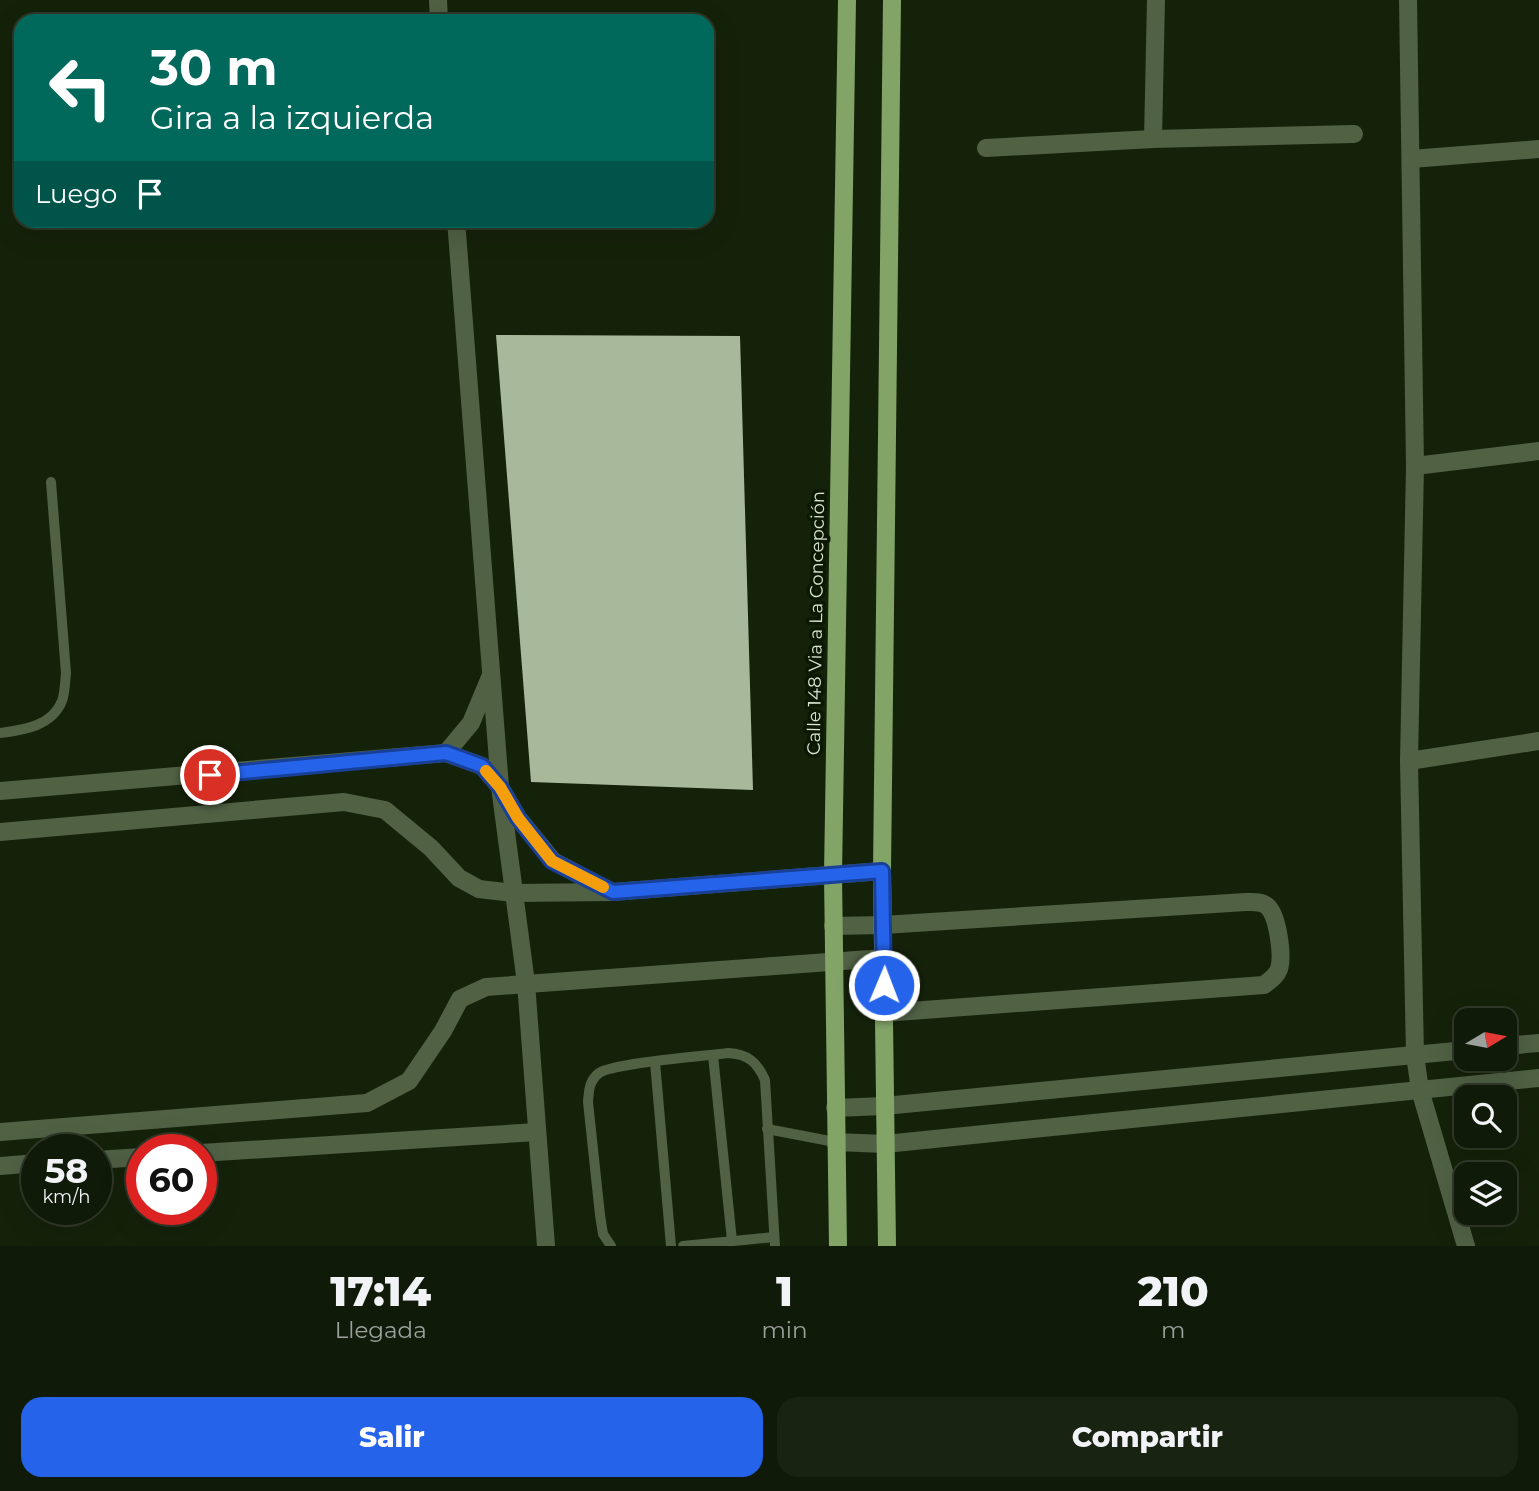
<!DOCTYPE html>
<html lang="es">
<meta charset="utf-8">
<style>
body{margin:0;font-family:Montserrat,sans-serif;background:#192312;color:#f1f3f6;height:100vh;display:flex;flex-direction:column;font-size:26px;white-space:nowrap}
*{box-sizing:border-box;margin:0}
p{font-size:23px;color:#9ca19c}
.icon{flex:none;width:38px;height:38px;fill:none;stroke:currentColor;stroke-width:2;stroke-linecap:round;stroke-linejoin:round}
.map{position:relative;height:1246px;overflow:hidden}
.drawer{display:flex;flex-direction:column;background:#101a08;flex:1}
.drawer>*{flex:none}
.banner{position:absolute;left:14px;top:14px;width:700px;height:214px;border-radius:21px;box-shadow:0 7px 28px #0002,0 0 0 2px #303829;background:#00695c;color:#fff;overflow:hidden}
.needle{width:46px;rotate:80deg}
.tools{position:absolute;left:1454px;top:1008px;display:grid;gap:14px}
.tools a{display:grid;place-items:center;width:63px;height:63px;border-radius:14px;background:#101a08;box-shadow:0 7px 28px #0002,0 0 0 2px #303829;font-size:35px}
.speed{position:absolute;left:21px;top:1134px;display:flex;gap:14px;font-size:35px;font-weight:700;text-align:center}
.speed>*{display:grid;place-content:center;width:91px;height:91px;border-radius:50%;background:#101a08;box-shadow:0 7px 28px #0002,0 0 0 2px #303829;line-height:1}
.speed small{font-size:18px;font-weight:400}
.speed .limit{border:10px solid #d22;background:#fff;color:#111}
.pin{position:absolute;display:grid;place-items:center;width:60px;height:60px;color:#fff;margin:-30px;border:4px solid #fff;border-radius:50%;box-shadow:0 2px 7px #0007}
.me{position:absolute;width:77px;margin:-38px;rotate:1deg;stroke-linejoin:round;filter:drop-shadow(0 0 5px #0008)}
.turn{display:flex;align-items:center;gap:24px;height:147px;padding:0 21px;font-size:32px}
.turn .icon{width:91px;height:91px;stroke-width:2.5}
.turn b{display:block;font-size:49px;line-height:60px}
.then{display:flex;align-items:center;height:66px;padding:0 21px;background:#0003;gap:14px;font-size:26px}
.eta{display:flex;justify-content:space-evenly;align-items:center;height:119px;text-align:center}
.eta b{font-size:42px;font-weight:800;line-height:49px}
.primary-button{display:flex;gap:14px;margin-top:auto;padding:14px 21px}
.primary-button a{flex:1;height:80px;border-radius:21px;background:#2563eb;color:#fff;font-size:28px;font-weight:800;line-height:80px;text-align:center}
.primary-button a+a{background:#192312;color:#f1f3f6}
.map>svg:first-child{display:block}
.building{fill:#a8b99b}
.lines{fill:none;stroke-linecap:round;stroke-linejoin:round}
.lane{stroke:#506144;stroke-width:10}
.street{stroke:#506144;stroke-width:18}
.primary{stroke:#82a467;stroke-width:18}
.route-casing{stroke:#184099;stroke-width:18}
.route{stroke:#2563eb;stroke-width:12}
.slow{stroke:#f59e0b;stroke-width:12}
.labels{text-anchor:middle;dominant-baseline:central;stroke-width:7;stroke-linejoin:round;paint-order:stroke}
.street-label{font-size:18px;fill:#d9e3d3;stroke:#0c1902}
</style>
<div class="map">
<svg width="1539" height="1246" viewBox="0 0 1539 1246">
<rect width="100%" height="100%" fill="#15220a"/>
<!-- building -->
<polygon class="building" points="496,335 740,336 753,790 531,782"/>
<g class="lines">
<!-- lane -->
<g class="lane">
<path d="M 0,733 C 24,730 52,726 62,701 C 65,693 65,682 66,673 L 51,482"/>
<polyline points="713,1055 732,1241"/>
<polyline points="655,1062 671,1246"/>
<polyline points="767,1129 835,1142"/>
<path d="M 611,1246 L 603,1234 L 600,1215 L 588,1102 C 589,1090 589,1081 599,1073 C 613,1063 705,1056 728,1053 C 748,1054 757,1062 765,1080 L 775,1246"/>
<polyline points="683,1246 774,1237"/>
</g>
<!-- street -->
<g class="street">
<polyline points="438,0 439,21"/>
<polyline points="1408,0 1415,466 1409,761 1415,1055 1420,1090 1466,1246"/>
<polyline points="1153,139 1156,0"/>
<polyline points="986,148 1153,139 1354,134"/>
<polyline points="1411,159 1539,149"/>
<polyline points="456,220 500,787 526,983 546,1246"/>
<polyline points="1415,466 1539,451"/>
<polyline points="446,753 471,723 491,675"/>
<polyline points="1409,761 1539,741"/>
<polyline points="0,791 446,753 482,766 500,787 518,818 553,861 610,891"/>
<polyline points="0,832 344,802 385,810 431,848 459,878 479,889 513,893 613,892 882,871"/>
<path d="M 833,926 L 883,925 L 1246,902 C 1253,902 1261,901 1267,906 C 1278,915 1283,956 1279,969 C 1276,977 1270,980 1264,985 L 883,1013"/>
<polyline points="1505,1046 1539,1043"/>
<polyline points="835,1108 884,1106 1466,1050"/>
<polyline points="0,1132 367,1103 409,1081 443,1031 460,999 486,987 884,958"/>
<polyline points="835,1142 885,1144 1539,1078"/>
<polyline points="201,1153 537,1132"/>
<polyline points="96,1160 142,1157"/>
<polyline points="0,1166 37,1163"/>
</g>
<!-- primary -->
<g class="primary">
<polyline points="838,1246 833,875 847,0"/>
<polyline points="887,1246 882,871 892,0"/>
</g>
</g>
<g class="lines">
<!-- route casing -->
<g class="route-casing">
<polyline id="route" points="210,775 446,753 482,766 500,787 518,818 552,861 613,892 882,871 884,985"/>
</g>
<!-- route -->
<use href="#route" class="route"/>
<!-- slow -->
<polyline class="slow" points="486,771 500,787 518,818 552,861 603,887"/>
</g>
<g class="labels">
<!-- street labels -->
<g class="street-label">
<text transform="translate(816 623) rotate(-89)">Calle 148 Via a La Concepción</text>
</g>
</g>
</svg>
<div class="tools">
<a><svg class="needle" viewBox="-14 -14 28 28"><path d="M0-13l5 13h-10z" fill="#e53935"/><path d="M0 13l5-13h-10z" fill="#9ca19c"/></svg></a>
<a><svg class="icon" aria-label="search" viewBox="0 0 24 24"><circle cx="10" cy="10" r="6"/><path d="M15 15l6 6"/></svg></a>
<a><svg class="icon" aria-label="layers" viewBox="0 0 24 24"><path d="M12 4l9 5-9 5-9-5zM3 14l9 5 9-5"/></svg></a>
</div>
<div class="speed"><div>58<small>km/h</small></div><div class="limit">60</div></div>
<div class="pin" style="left:210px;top:775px;background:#d93025"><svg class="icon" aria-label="arrive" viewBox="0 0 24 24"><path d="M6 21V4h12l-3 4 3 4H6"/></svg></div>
<svg class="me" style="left:884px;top:985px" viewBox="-20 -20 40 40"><circle r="17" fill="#2563eb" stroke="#fff" stroke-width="3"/><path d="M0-11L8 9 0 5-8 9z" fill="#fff"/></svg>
<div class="banner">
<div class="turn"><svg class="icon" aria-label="left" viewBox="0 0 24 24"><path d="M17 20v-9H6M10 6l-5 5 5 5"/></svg><div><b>30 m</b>Gira a la izquierda</div></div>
<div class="then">Luego<svg class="icon" aria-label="arrive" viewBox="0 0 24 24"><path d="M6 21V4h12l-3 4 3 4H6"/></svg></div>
</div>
</div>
<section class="drawer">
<div class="eta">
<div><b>17:14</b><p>Llegada</p></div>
<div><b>1</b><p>min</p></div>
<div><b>210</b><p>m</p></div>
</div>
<div class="primary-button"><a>Salir</a><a>Compartir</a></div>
</section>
